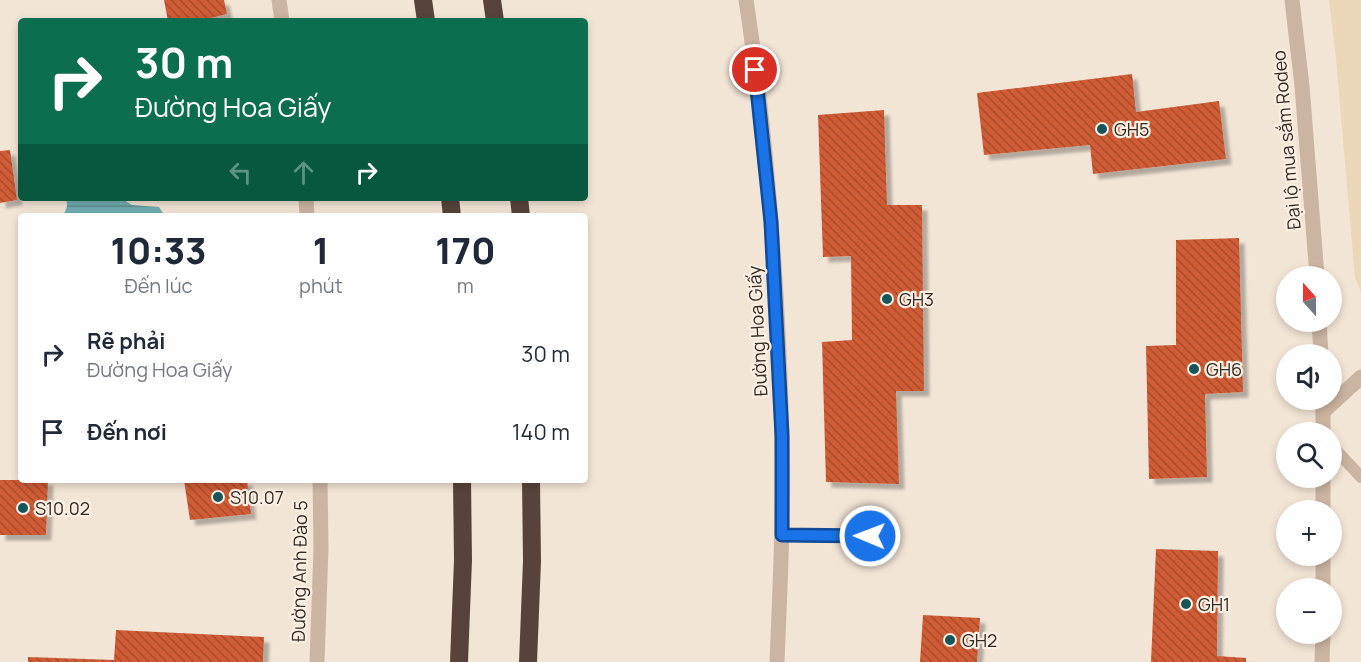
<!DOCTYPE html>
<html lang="vi">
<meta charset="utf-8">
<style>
body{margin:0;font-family:Manrope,sans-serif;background:#f6f6f7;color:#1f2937;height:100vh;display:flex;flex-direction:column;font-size:22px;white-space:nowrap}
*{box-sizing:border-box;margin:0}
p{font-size:20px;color:#747a83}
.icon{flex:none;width:33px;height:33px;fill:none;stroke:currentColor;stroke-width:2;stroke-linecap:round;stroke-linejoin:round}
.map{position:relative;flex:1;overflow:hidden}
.sheet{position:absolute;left:18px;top:213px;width:570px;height:270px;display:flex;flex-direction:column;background:#fff;border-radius:6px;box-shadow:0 3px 9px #0003}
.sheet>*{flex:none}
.banner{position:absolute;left:18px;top:18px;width:570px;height:183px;border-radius:6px;box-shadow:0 3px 9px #0003;background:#0b6e4f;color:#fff;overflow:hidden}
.needle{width:39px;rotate:339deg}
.tools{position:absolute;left:1276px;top:266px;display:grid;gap:12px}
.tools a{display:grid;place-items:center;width:66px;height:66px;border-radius:50%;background:#fff;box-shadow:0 3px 9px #0003;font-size:30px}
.pin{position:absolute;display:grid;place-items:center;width:51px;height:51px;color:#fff;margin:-26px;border:3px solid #fff;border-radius:50%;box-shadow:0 2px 6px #0007}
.me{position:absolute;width:66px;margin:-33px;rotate:271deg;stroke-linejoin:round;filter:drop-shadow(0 0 4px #0008)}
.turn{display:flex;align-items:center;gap:21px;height:126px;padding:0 18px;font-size:27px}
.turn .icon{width:78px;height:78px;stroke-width:2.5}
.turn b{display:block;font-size:42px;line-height:51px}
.lanes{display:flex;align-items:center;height:57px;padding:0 18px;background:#0003;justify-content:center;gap:30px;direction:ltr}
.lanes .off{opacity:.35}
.eta{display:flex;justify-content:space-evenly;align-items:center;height:102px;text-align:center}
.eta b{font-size:36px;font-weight:800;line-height:42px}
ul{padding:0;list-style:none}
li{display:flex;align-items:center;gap:18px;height:78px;padding:0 18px}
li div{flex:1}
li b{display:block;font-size:22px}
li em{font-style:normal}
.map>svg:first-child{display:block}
.plaza{fill:#ecd7bb}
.water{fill:url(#water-rules)}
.building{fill:url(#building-back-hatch);filter:url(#shadow)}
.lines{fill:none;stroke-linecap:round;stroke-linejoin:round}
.service{stroke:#cbb4a1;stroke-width:12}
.minor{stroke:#cbb4a1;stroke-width:15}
.motorway{stroke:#57433b;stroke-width:18}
.route-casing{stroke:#114b97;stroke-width:15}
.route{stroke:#1a73e8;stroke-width:10}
.poi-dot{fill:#175559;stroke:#faefe2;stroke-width:2}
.labels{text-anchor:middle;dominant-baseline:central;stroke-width:4.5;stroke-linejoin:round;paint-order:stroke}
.poi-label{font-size:18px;fill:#352a24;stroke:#faefe2;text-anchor:start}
.street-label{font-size:18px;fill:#352a24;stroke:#faefe2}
</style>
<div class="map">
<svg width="1361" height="662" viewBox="0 0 1361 662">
<defs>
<pattern id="water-rules" width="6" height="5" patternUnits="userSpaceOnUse" patternTransform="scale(1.5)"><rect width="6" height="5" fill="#72afb2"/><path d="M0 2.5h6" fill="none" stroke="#5e8f91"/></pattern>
<pattern id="building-back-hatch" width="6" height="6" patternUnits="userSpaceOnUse" patternTransform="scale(1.5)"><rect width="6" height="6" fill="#d05c36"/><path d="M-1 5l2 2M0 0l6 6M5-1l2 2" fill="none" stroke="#aa4c2d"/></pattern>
<filter id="shadow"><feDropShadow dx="5.5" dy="5.5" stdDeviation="1.5" flood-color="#0004"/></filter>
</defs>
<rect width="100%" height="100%" fill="#f3e5d6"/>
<!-- plaza -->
<polygon class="plaza" points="1329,0 1361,0 1361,292 1355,278 1336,59"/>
<!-- water -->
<polygon class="water" points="66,198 121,198 132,205 159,207 165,216 60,216 65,212 67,206"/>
<!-- building -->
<g class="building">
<polygon points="164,0 224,0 227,14 199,21 168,21"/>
<polygon points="1132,74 1136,112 1219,101 1226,159 1093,174 1090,145 984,155 977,93"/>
<polygon points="884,110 887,205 922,205 924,391 896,391 899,484 826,482 822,342 852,340 851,256 823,257 818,115"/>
<polygon points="10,150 17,200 0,203 0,151"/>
<polygon points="1239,238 1243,392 1205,394 1207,477 1149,479 1146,346 1176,345 1176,240"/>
<polygon points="0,480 48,480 46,535 0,535"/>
<polygon points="184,480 247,480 251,514 190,520"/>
<polygon points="1156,549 1218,551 1217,656 1246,658 1246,662 1151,662"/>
<polygon points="923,615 980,618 977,662 920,662"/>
<polygon points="116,630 264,637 263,662 28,662 28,657 114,660"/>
</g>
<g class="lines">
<!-- service -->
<g class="service">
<polyline points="1332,446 1361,477"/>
<polyline points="781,535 870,536"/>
</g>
<!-- minor -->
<g class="minor">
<polyline points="279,0 282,21"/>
<path d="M 746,0 C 768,143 778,290 782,435 C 784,510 780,586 777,662"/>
<polyline points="1292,0 1302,86 1317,276"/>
<polyline points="306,198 307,216"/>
<polyline points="1319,321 1321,354"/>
<polyline points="1323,402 1323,432"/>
<polyline points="1323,412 1361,377"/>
<polyline points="1323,510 1323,477"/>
<polyline points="1323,588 1323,555"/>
<polyline points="317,662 321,548 320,480"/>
<polyline points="1322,662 1323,633"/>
</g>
<!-- motorway -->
<g class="motorway">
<polyline points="423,0 426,21"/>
<polyline points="492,0 495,21"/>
<polyline points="450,198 452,216"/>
<polyline points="519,198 521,216"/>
<polyline points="459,662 463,560 462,480"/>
<polyline points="528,662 532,561 531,480"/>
</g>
</g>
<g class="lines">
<!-- route casing -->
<g class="route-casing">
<polyline id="route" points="755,70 771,222 782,436 782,535 870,536"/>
</g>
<!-- route -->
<use href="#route" class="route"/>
</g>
<!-- markers -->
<g class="poi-dot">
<circle cx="1102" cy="129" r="6"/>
<circle cx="887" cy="299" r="6"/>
<circle cx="1194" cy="369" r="6"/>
<circle cx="218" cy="497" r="6"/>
<circle cx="23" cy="508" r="6"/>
<circle cx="1186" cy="604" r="6"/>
<circle cx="950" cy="640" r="6"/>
</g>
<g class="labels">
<!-- poi labels -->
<g class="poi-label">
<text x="1114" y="129">GH5</text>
<text x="899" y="299">GH3</text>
<text x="1206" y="369">GH6</text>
<text x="230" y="497">S10.07</text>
<text x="35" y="508">S10.02</text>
<text x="1198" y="604">GH1</text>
<text x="962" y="640">GH2</text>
</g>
<!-- street labels -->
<g class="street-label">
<text transform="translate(1286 140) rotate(-95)">Đại lộ mua sắm Rodeo</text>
<text transform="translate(757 331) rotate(-93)">Đường Hoa Giấy</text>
<text transform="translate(299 571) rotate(-89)">Đường Anh Đào 5</text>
</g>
</g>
</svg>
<div class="tools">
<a><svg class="needle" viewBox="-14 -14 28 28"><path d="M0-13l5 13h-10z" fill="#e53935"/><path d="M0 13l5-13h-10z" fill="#747a83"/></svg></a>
<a><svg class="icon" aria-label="sound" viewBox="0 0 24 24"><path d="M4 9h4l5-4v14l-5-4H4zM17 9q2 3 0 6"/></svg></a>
<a><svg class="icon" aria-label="search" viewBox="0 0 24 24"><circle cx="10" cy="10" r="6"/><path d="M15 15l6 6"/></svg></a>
<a>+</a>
<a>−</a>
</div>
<div class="pin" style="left:755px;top:70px;background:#d93025"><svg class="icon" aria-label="arrive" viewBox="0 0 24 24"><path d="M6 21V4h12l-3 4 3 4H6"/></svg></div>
<svg class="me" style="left:870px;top:536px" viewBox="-20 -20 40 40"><circle r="17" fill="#1a73e8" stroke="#fff" stroke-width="3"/><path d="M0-11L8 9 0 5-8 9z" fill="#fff"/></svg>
<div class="banner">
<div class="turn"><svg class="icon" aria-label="right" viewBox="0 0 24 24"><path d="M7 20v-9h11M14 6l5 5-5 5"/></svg><div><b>30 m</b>Đường Hoa Giấy</div></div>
<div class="lanes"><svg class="icon off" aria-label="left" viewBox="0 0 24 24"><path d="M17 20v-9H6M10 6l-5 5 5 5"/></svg><svg class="icon off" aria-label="ahead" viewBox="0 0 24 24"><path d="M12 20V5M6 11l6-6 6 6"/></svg><svg class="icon" aria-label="right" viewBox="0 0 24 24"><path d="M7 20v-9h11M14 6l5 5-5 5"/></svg></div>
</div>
<section class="sheet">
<div class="eta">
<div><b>10:33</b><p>Đến lúc</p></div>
<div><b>1</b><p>phút</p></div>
<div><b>170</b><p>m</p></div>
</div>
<ul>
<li><svg class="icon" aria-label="right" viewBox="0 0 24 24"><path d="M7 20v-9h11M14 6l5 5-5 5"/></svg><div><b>Rẽ phải</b><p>Đường Hoa Giấy</p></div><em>30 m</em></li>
<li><svg class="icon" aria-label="arrive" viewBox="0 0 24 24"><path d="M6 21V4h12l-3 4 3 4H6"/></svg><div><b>Đến nơi</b></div><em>140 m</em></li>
</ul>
</section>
</div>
